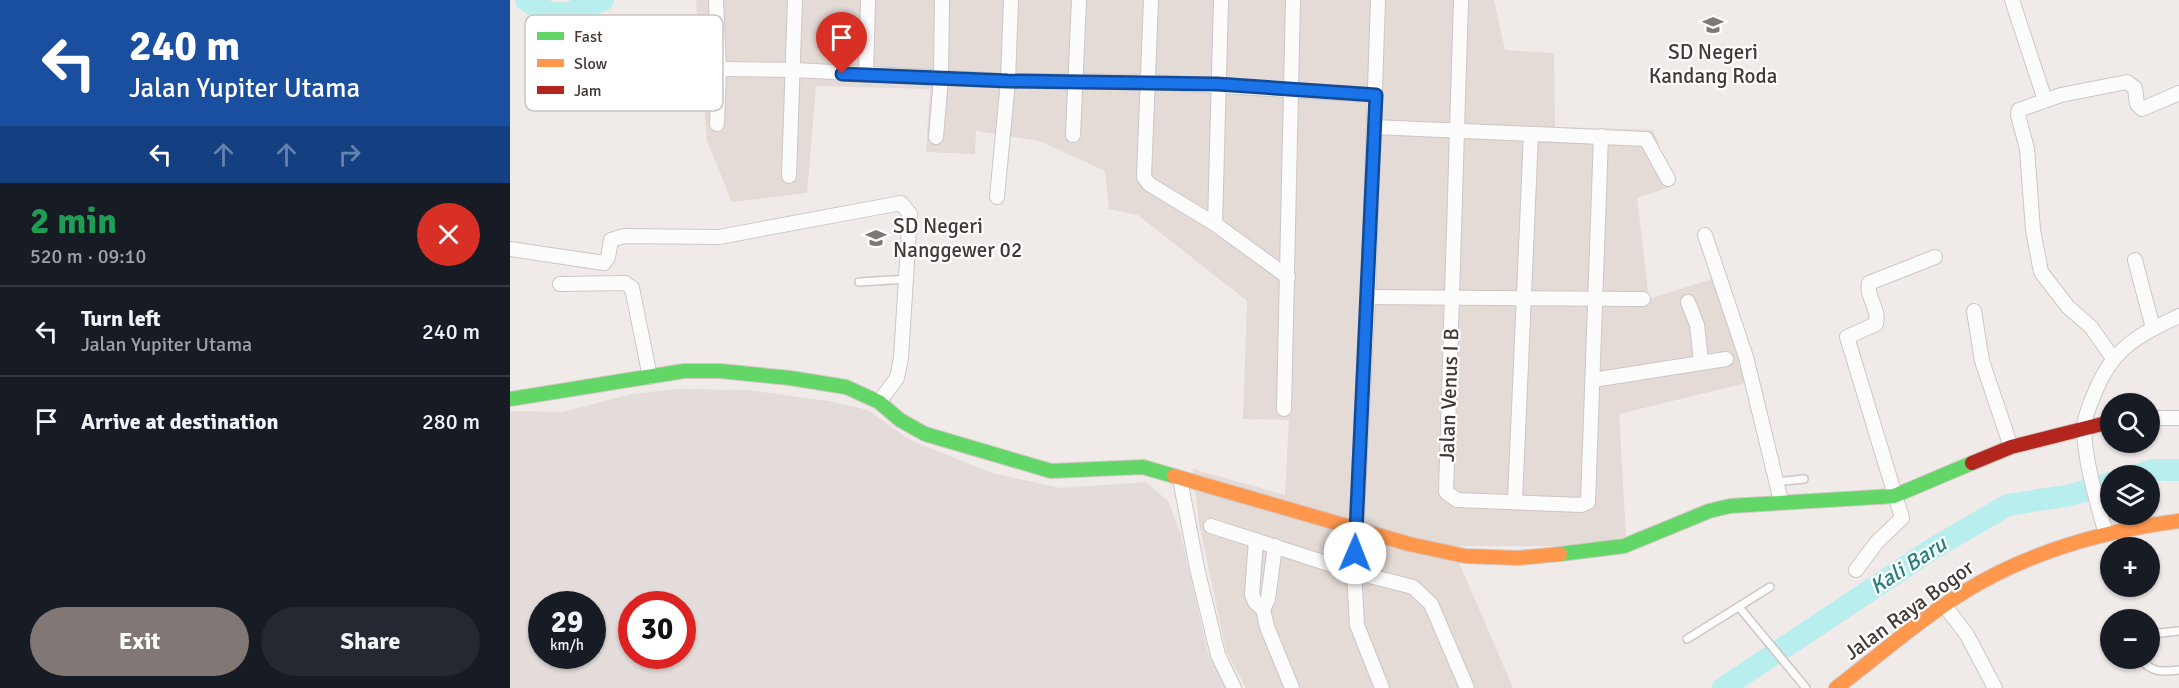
<!DOCTYPE html>
<meta charset="utf-8">
<style>
body{margin:0;font-family:Signika,sans-serif;background:#242831;color:#f1f3f6;height:100vh;display:flex;flex-direction:column;font-size:22px;white-space:nowrap}
*{box-sizing:border-box;margin:0}
p{font-size:20px;color:#9ea1a6}
.icon{flex:none;width:33px;height:33px;fill:none;stroke:currentColor;stroke-width:2;stroke-linecap:round;stroke-linejoin:round}
.map{position:relative;flex:1;overflow:hidden}
.drawer{display:flex;flex-direction:column;background:#171b24;width:510px}
.drawer>*{flex:none}
.banner{background:#1a4fa0;color:#fff;overflow:hidden}
.fabs{position:absolute;left:1590px;top:393px;display:grid;gap:12px}
.fabs a{display:grid;place-items:center;width:60px;height:60px;border-radius:50%;background:#171b24;box-shadow:0 2px 4px #0004;font-size:30px}
.speed{position:absolute;left:18px;top:591px;display:flex;gap:12px;font-size:30px;font-weight:700;text-align:center}
.speed>*{display:grid;place-content:center;width:78px;height:78px;border-radius:50%;background:#171b24;box-shadow:0 2px 4px #0004;line-height:1}
.speed small{font-size:15px;font-weight:400}
.speed .limit{border:9px solid #d22;background:#fff;color:#111}
.pin{position:absolute;display:grid;place-items:center;width:51px;height:51px;color:#fff;margin:-62px -26px;border-radius:50% 50% 50% 0;rotate:-45deg;box-shadow:0 0 6px #0007}
.pin .icon{rotate:45deg}
.me{position:absolute;width:66px;margin:-33px;rotate:1deg;stroke-linejoin:round;filter:drop-shadow(0 0 4px #0008)}
.turn{display:flex;align-items:center;gap:21px;height:126px;padding:0 30px;font-size:27px}
.turn .icon{width:78px;height:78px;stroke-width:2.5}
.turn b{display:block;font-size:42px;line-height:51px}
.lanes{display:flex;align-items:center;height:57px;padding:0 30px;background:#0003;justify-content:center;gap:30px;direction:ltr}
.lanes .off{opacity:.35}
.round{display:grid;place-items:center;flex:none;width:63px;height:63px;border-radius:32px;background:#242831}
.summary{display:flex;align-items:center;justify-content:space-between;height:102px;padding:0 30px}
h1{font-size:36px;font-weight:700;line-height:45px;color:#1e9e55}
.action{display:flex;gap:12px;margin-top:auto;padding:12px 30px}
.action a{flex:1;height:69px;border-radius:36px;background:#817774;color:#fff;font-size:24px;font-weight:700;line-height:69px;text-align:center}
.action a+a{background:#242831;color:#f1f3f6}
ul{padding:0;list-style:none}
li{display:flex;align-items:center;gap:18px;height:90px;padding:0 30px;border-top:2px solid #363941}
li div{flex:1}
li b{display:block;font-size:22px}
li em{font-style:normal}
main{display:flex;flex:1;min-height:0}
.map>svg:first-child{display:block}
.residential{fill:#e4dad6}
.industrial{fill:#e3dcda;fill-rule:evenodd}
.lines{fill:none;stroke-linecap:round;stroke-linejoin:round}
.river{stroke:#b9eeee;stroke-width:22}
.lane-casing{stroke:#ccc7c5;stroke-width:10}
.street-casing{stroke:#ccc7c5;stroke-width:16}
.fast-casing{stroke:#d2c7c3;stroke-width:16}
.slow-casing{stroke:#d2c7c3;stroke-width:16}
.jam-casing{stroke:#d2c7c3;stroke-width:16}
.lane{stroke:#fdfcfc;stroke-width:7}
.street{stroke:#fdfcfc;stroke-width:14}
.fast{stroke:#63d668;stroke-width:14}
.slow{stroke:#ff974d;stroke-width:14}
.jam{stroke:#b3261e;stroke-width:14}
.route-casing{stroke:#114b97;stroke-width:15}
.route{stroke:#1a73e8;stroke-width:10}
.labels{text-anchor:middle;dominant-baseline:central;stroke-width:4.5;stroke-linejoin:round;paint-order:stroke}
.poi-label{font-size:21px;fill:#453835;stroke:#fff}
.street-label{font-size:21px;fill:#453835;stroke:#fff}
.water-label{font-size:22px;font-style:italic;fill:#268081;stroke:#fff}
.key{fill:#fff;stroke:#c7c3c2;stroke-width:1.5}
.key-label{font-size:16px;fill:#453835}
</style>
<main>
<section class="drawer">
<div class="banner">
<div class="turn"><svg class="icon" aria-label="left" viewBox="0 0 24 24"><path d="M17 20v-9H6M10 6l-5 5 5 5"/></svg><div><b>240 m</b>Jalan Yupiter Utama</div></div>
<div class="lanes"><svg class="icon" aria-label="left" viewBox="0 0 24 24"><path d="M17 20v-9H6M10 6l-5 5 5 5"/></svg><svg class="icon off" aria-label="ahead" viewBox="0 0 24 24"><path d="M12 20V5M6 11l6-6 6 6"/></svg><svg class="icon off" aria-label="ahead" viewBox="0 0 24 24"><path d="M12 20V5M6 11l6-6 6 6"/></svg><svg class="icon off" aria-label="right" viewBox="0 0 24 24"><path d="M7 20v-9h11M14 6l5 5-5 5"/></svg></div>
</div>
<div class="summary"><div><h1>2 min</h1><p>520 m · 09:10</p></div><a class="round" style="background:#d93025;color:#fff"><svg class="icon" aria-label="close" viewBox="0 0 24 24"><path d="M6 6l12 12M18 6L6 18"/></svg></a></div>
<ul>
<li><svg class="icon" aria-label="left" viewBox="0 0 24 24"><path d="M17 20v-9H6M10 6l-5 5 5 5"/></svg><div><b>Turn left</b><p>Jalan Yupiter Utama</p></div><em>240 m</em></li>
<li><svg class="icon" aria-label="arrive" viewBox="0 0 24 24"><path d="M6 21V4h12l-3 4 3 4H6"/></svg><div><b>Arrive at destination</b></div><em>280 m</em></li>
</ul>
<div class="action"><a>Exit</a><a>Share</a></div>
</section>
<div class="map">
<svg width="1669" height="688" viewBox="0 0 1669 688">
<rect width="100%" height="100%" fill="#f0ebe9"/>
<!-- residential -->
<polygon class="residential" points="186,0 984,0 995,50 1044,53 1045,127 1143,130 1165,185 1127,198 1139,299 1208,277 1240,382 1109,414 1116,536 1076,546 942,546 1003,688 736,688 716,651 689,523 683,469 775,495 779,420 733,419 737,301 628,215 599,209 595,171 530,141 466,131 465,154 416,152 420,89 306,86 297,193 222,202 197,141"/>
<!-- industrial -->
<path class="industrial" d="M 167,389 L 237,390 L 319,401 L 358,410 L 400,440 L 482,473 L 551,488 L 636,482 L 658,501 L 671,535 L 698,653 L 716,688 L 0,688 L 0,411 L 53,412 L 121,394 ZM 32,604 L 82,604 L 82,656 L 32,656 ZM 122,604 L 172,604 L 172,656 L 122,656 Z"/>
<g class="lines">
<!-- river -->
<g class="river">
<path d="M 16,0 C 46,22 61,13 93,0"/>
<polyline points="1625,476 1643,470 1669,470"/>
<polyline points="1213,688 1422,549 1498,505 1561,495 1600,483"/>
</g>
<!-- lane casing -->
<g class="lane-casing">
<g id="lane">
<polyline points="349,282 398,279"/>
<polyline points="1266,482 1294,479"/>
<polyline points="1229,607 1296,688"/>
<polyline points="1640,634 1669,631"/>
<polyline points="1177,639 1260,587"/>
<path d="M 1630,658 C 1641,673 1652,672 1669,670"/>
</g>
</g>
<!-- street casing -->
<g class="street-casing">
<g id="street">
<polyline points="206,0 209,69 207,124"/>
<polyline points="641,0 634,177 639,184 705,224 778,277"/>
<polyline points="868,0 858,297 844,572 847,625 872,688"/>
<polyline points="951,0 936,492 947,500 1071,505 1078,502 1091,136"/>
<polyline points="1502,0 1535,100"/>
<polyline points="209,69 284,70 498,81 639,82 866,95"/>
<polyline points="356,75 358,0"/>
<polyline points="864,127 1136,139 1158,179"/>
<polyline points="563,135 569,0"/>
<polyline points="426,137 431,78 432,0"/>
<polyline points="279,176 285,0"/>
<polyline points="487,197 498,81 501,0"/>
<polyline points="705,224 711,0"/>
<polyline points="1195,235 1236,357 1271,501"/>
<polyline points="0,249 94,263 98,257 101,240 114,236 209,237 391,203 400,214 391,358 387,378 369,402"/>
<polyline points="1625,260 1643,328"/>
<polyline points="50,284 115,283 122,288 140,377"/>
<polyline points="858,297 1133,299"/>
<polyline points="1178,302 1187,325 1191,361"/>
<polyline points="1464,311 1472,361 1501,447"/>
<polyline points="1602,357 1581,327 1558,307 1531,272 1523,230 1517,149 1508,115 1509,110 1551,95 1617,82 1625,88 1627,104 1632,109 1669,93"/>
<polyline points="1083,380 1216,359"/>
<polyline points="774,409 783,0"/>
<polyline points="1640,418 1669,418"/>
<polyline points="670,479 687,568 708,655 724,688"/>
<polyline points="1005,501 1021,134"/>
<polyline points="701,526 844,572 903,587 921,604 957,688"/>
<path d="M 1595,531 C 1586,498 1575,463 1574,428 C 1574,418 1579,407 1583,397 C 1601,350 1624,337 1669,316"/>
<polyline points="746,540 742,594 745,602 753,609 757,627 782,688"/>
<path d="M 1346,570 L 1367,542 L 1392,518 L 1337,337 L 1366,324 C 1370,309 1356,297 1359,283 L 1425,257"/>
<polyline points="1435,606 1457,635 1485,688"/>
<polyline points="753,609 758,599 765,546"/>
</g>
</g>
<!-- fast casing -->
<g class="fast-casing">
<g id="fast">
<polyline points="0,399 174,371 210,371 280,378 336,387 369,402 390,420 415,434 541,471 633,467 664,476"/>
<polyline points="1050,554 1114,546 1199,511 1220,506 1384,496 1462,463"/>
</g>
</g>
<!-- slow casing -->
<g class="slow-casing">
<g id="slow">
<polyline points="664,476 899,544 955,556 1008,558 1050,554"/>
<path d="M 1326,688 C 1368,656 1409,620 1454,592 C 1520,551 1593,531 1669,521"/>
</g>
</g>
<!-- jam casing -->
<g class="jam-casing">
<polyline id="jam" points="1462,463 1501,447 1600,422"/>
</g>
<!-- lane -->
<use href="#lane" class="lane"/>
<!-- street -->
<use href="#street" class="street"/>
<!-- fast -->
<use href="#fast" class="fast"/>
<!-- slow -->
<use href="#slow" class="slow"/>
<!-- jam -->
<use href="#jam" class="jam"/>
</g>
<g class="lines">
<!-- route casing -->
<g class="route-casing">
<polyline id="route" points="332,74 498,81 707,84 866,95 845,553"/>
</g>
<!-- route -->
<use href="#route" class="route"/>
</g>
<!-- icons -->
<defs>
<g id="school-bare" transform="scale(1.62)"><path d="M0-5L7-2L0 1L-7-2ZM-4 1L0 2.5L4 1V4Q0 6-4 4Z" fill="#817774" stroke="#fff" stroke-width="2.5" paint-order="stroke"/></g>
</defs>
<g fill-rule="evenodd">
<use href="#school-bare" x="1203" y="25"/>
<use href="#school-bare" x="366" y="238"/>
</g>
<g class="labels">
<!-- poi labels -->
<g class="poi-label">
<text x="1203" y="52">SD Negeri<tspan x="1203" dy="24">Kandang Roda</tspan></text>
<text x="383" y="226" text-anchor="start">SD Negeri<tspan x="383" dy="24">Nanggewer 02</tspan></text>
</g>
<!-- street labels -->
<g class="street-label">
<text transform="translate(939 395) rotate(-88)">Jalan Venus I B</text>
<text transform="translate(1399 610) rotate(-36)">Jalan Raya Bogor</text>
</g>
<!-- water labels -->
<g class="water-label">
<text transform="translate(1398 565) rotate(-33)">Kali Baru</text>
</g>
</g>
<!-- legend -->
<rect x="15" y="15" width="198" height="96" rx="9" class="key"/>
<rect x="27" y="32" width="27" height="8" fill="#63d668"/>
<rect x="27" y="59" width="27" height="8" fill="#ff974d"/>
<rect x="27" y="86" width="27" height="8" fill="#b3261e"/>
<g class="key-label">
<text x="64" y="42">Fast</text>
<text x="64" y="69">Slow</text>
<text x="64" y="96">Jam</text>
</g>
</svg>
<div class="fabs">
<a><svg class="icon" aria-label="search" viewBox="0 0 24 24"><circle cx="10" cy="10" r="6"/><path d="M15 15l6 6"/></svg></a>
<a><svg class="icon" aria-label="layers" viewBox="0 0 24 24"><path d="M12 4l9 5-9 5-9-5zM3 14l9 5 9-5"/></svg></a>
<a>+</a>
<a>−</a>
</div>
<div class="speed"><div>29<small>km/h</small></div><div class="limit">30</div></div>
<div class="pin" style="left:332px;top:74px;background:#d93025"><svg class="icon" aria-label="arrive" viewBox="0 0 24 24"><path d="M6 21V4h12l-3 4 3 4H6"/></svg></div>
<svg class="me" style="left:845px;top:553px" viewBox="-20 -20 40 40"><circle r="19" fill="#fff"/><path d="M0-13L10 11 0 6-10 11z" fill="#1a73e8"/></svg>
</div>
</main>
